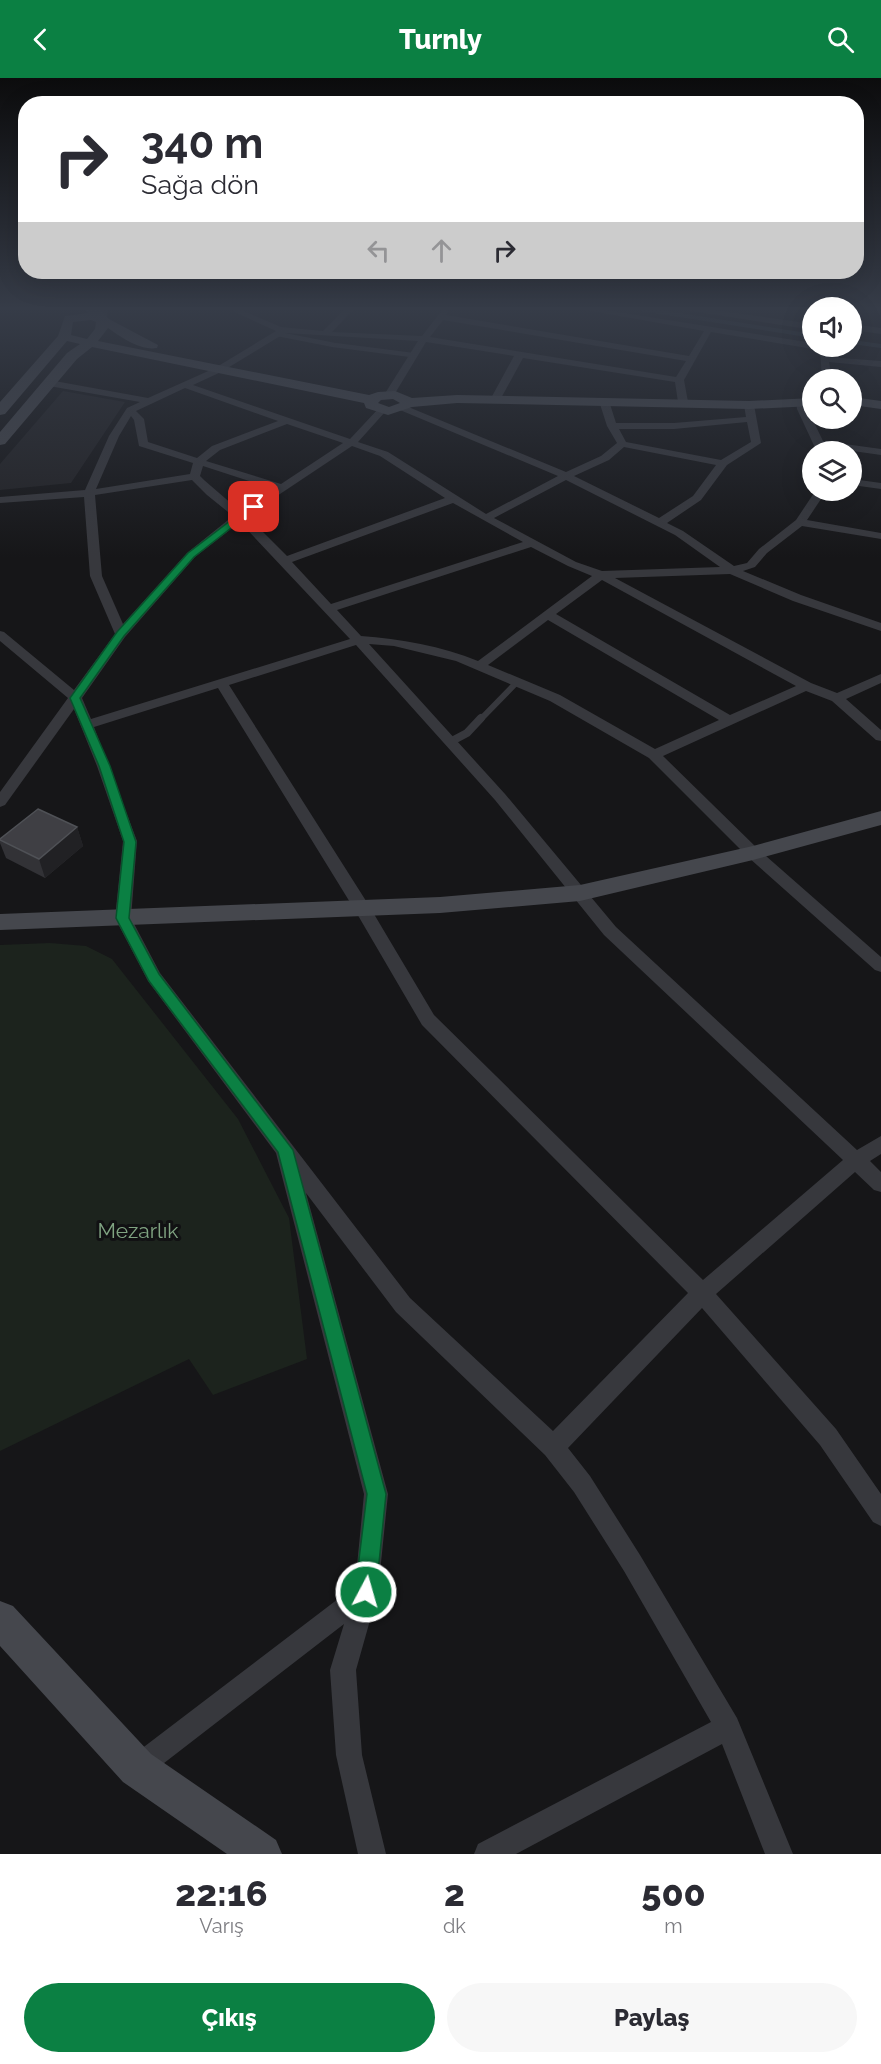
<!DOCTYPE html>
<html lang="tr">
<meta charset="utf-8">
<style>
body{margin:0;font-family:Raleway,sans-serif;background:#f7f7f7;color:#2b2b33;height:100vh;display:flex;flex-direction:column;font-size:22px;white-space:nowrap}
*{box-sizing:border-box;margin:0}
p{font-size:20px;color:#7c7c81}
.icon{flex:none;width:33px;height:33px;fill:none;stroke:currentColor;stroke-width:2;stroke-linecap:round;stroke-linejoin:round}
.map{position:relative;height:1776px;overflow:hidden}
.panel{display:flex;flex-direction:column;background:#fff;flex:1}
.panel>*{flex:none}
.top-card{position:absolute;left:18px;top:18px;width:846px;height:183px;border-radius:24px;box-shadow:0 6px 24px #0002;background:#fff;color:#2b2b33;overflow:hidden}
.tools{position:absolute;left:802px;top:219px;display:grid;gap:12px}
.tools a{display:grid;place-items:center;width:60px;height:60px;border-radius:50%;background:#fff;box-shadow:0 6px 24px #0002;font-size:30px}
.pin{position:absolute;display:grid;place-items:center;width:51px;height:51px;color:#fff;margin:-26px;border-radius:12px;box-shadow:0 3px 9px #0006}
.me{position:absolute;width:66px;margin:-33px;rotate:6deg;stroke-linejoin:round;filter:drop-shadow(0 0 4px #0008)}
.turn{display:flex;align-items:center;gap:21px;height:126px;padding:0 24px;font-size:27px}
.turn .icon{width:78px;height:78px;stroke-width:2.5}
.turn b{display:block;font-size:42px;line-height:51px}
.lanes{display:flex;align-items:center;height:57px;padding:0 24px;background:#0003;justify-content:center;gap:30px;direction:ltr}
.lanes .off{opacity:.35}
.eta{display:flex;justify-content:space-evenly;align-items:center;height:102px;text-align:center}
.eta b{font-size:36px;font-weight:800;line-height:42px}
.primary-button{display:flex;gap:12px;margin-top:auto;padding:12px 24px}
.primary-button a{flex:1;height:69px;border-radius:36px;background:#0b8043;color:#fff;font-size:24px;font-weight:800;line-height:69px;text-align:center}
.primary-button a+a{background:#f7f7f7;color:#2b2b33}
header{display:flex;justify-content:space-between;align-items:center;height:78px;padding:0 24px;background:#0b8043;color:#fff;font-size:27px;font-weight:800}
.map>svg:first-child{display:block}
.built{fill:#222225}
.green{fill:#1c231d}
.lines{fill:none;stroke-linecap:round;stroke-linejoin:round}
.stream{stroke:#2c353c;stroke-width:4}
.lane-far2{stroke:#37383d;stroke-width:4.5}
.lane-far1{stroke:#37383d;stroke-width:6}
.lane{stroke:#37383d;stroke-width:8}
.street{fill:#37383d;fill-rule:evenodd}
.secondary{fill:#45474d;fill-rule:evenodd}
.wall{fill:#323236}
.shaded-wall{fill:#212124}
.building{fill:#3f3f44;stroke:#4f5156;stroke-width:1.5}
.route{fill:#0b8043;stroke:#07532c;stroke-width:1.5}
.labels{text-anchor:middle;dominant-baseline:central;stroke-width:6;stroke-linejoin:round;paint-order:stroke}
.park-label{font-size:21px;fill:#7fa381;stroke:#111113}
</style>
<header><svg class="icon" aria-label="back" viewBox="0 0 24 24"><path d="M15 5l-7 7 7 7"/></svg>Turnly<svg class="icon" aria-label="search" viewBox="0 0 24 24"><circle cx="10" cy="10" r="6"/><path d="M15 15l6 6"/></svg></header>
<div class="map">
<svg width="881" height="1776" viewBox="0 0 881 1776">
<rect width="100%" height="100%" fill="#161618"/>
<!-- built -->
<polygon class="built" points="63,313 125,324 71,405 0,412 0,386"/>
<!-- green -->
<polygon class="green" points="50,865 86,868 112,881 238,1041 289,1140 307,1281 213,1317 189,1281 0,1373 0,867"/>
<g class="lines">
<!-- stream -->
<g class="stream">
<polyline points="641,231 813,258"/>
<polyline points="852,264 881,268"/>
</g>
<!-- lane-far2 -->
<polyline class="lane-far2" points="278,256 334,267 412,277"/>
<!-- lane-far1 -->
<polyline class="lane-far1" points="480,642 517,604"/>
<!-- lane -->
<polyline class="lane" points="450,664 467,655 481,640"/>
<!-- street -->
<g class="street">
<polygon points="100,231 108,231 106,242 99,240"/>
<path d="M 228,231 L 239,231 L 281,249 L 323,253 L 345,231 L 354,231 L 332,254 L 422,258 L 443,231 L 449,231 L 446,237 L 689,278 L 704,253 L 580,231 L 599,231 L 813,265 L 813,268 L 817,268 L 813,271 L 711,254 L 684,302 L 688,324 L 683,327 L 678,324 L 675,304 L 523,280 L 500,322 L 495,325 L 490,322 L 514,278 L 426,264 L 394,317 L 389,320 L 384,317 L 418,263 L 285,255 L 221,294 L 193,307 L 350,361 L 379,330 L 385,330 L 385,334 L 358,364 L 388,374 L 486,436 L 558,398 L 400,332 L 400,328 L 406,328 L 566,394 L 601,378 L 617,365 L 607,348 L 599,323 L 601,321 L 609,323 L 616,345 L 674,345 L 746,339 L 744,327 L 749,324 L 754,327 L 761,365 L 727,387 L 701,422 L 667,445 L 683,453 L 734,488 L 747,485 L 759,471 L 796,442 L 816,412 L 827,412 L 807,442 L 881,455 L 881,461 L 802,448 L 767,475 L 755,489 L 743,493 L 801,517 L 881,545 L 881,553 L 793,523 L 730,496 L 615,500 L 811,605 L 837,615 L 881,596 L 881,605 L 846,621 L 881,652 L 881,663 L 876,662 L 832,623 L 806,613 L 663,678 L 758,771 L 881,879 L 881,894 L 875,892 L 748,779 L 649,680 L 550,623 L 456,583 L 394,568 L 369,566 L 505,716 L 616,849 L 857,1072 L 881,1058 L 881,1076 L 870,1083 L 881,1094 L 881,1114 L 874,1112 L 855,1094 L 716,1216 L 836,1351 L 881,1416 L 881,1448 L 873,1444 L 820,1367 L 702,1230 L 568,1370 L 590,1398 L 640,1477 L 737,1640 L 793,1776 L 765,1776 L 722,1666 L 516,1776 L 474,1776 L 478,1766 L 711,1644 L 624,1493 L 574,1414 L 545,1377 L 396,1234 L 306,1115 L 388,1416 L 378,1514 L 356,1592 L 362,1677 L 386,1776 L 358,1776 L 336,1677 L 330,1592 L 344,1546 L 146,1699 L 137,1703 L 128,1699 L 124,1690 L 128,1681 L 355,1508 L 364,1416 L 276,1075 L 148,903 L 115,840 L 123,763 L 97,688 L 74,631 L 5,727 L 0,729 L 0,714 L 68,620 L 0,563 L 0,553 L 4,554 L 74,612 L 115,556 L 90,498 L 84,419 L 0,425 L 0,419 L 85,412 L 109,358 L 127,330 L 140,324 L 49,308 L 44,305 L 49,302 L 148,320 L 215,290 L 276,253 ZM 443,242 L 686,283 L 676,299 L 430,259 ZM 185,310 L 278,343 L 212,368 L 197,380 L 148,364 L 144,341 L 136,333 ZM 131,338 L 134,342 L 139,368 L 193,385 L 190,396 L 96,411 L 119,358 ZM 747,344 L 751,364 L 721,382 L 626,364 L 619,351 L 674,351 ZM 287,346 L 343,365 L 281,406 L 206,383 L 220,372 ZM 352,368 L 380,378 L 445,420 L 287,478 L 247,438 ZM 624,369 L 716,387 L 693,418 L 659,440 L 574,398 L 609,382 ZM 203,388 L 274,411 L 240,433 L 204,402 L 200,398 ZM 192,402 L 207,417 L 233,438 L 187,475 L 123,546 L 102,498 L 95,417 ZM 566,402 L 675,457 L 720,489 L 602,493 L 576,484 L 494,440 ZM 453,425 L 523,464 L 331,526 L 292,484 ZM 240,444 L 350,561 L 91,641 L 82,620 L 125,559 L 195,479 ZM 531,469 L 568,488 L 592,498 L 478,583 C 442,568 400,561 361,558 L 337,532 ZM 602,502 L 796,608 L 730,637 L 556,536 ZM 548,542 L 719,642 L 655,671 L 560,617 L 488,587 ZM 356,567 L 495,722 L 604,857 L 843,1082 L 703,1202 L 434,937 L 368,826 L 229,607 ZM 218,610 L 356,834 L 422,947 L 688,1215 L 553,1353 L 410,1220 L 160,895 L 131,840 L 137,763 L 94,649 Z"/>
<polygon points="687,231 707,231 813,246 813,252 691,233"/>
<polygon points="852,246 881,250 881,256 852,252"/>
<polygon points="820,271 826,271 828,279 881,283 881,289 829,284 832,302 822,302"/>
<polygon points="796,322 804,324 823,363 881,371 881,377 825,369 827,374 817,374 797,331"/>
<polygon points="852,401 881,405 881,411 852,407"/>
</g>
<!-- secondary -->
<g class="secondary">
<path d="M 85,231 L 99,231 L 109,241 L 158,267 L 157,270 C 140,273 121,259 108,250 L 98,263 L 369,317 L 378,314 L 395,313 L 412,320 L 457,317 L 749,323 L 813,320 L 813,328 L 749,331 L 457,325 L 412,329 L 388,337 L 366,330 L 364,325 L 92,269 L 77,281 L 5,366 L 0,367 L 0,354 L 67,275 L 80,266 L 67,263 L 5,336 L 0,337 L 0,324 L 58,258 L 65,238 L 88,235 ZM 91,242 L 96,244 L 95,251 L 87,261 L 71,257 L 73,244 ZM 393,321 L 400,325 L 389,329 L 378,325 L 381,322 Z"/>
<polygon points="852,319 881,323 881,331 852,327"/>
<polygon points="881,733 881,747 753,782 580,823 440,835 0,852 0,836 440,819 580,807 753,768"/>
<polygon points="0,1523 13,1528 151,1676 276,1762 282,1776 227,1776 123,1704 0,1568"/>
</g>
</g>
<!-- wall -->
<polygon class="wall" points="77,749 83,768 45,800 6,780 0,765 0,761"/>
<!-- shaded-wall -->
<polygon class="shaded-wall" points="77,749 83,768 45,800 39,781"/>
<!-- building -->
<polygon class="building" points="38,731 77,749 39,781 0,762 0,761"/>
<!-- sky -->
<linearGradient id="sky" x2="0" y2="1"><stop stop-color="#0c0c0d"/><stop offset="0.48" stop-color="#363c48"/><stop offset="1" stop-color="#363c48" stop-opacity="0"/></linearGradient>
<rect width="881" height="480" fill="url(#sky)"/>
<!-- route -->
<polygon class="route" points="251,427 258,429 194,479 124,558 80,620 110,688 136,764 129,840 159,896 293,1072 386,1416 376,1514 373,1521 366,1524 358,1521 355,1514 367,1416 278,1074 149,903 116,840 124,764 99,688 70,620 117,554 188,475"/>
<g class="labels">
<!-- park labels -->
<g class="park-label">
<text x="138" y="1152">Mezarlık</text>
</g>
</g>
</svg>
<div class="tools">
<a><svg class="icon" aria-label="sound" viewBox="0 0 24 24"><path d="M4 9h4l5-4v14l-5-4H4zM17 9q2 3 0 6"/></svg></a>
<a><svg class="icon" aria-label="search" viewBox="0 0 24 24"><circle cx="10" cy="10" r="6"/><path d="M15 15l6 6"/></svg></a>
<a><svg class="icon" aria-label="layers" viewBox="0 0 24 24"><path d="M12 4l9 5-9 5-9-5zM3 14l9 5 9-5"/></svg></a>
</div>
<div class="pin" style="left:254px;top:429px;background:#d93025"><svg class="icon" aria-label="arrive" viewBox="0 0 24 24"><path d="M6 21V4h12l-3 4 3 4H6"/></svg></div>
<svg class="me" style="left:366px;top:1514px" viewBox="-20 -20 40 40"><circle r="17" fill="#0b8043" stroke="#fff" stroke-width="3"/><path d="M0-11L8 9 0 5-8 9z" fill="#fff"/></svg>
<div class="top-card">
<div class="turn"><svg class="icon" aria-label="right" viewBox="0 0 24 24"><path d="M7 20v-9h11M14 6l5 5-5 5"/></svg><div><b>340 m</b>Sağa dön</div></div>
<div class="lanes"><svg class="icon off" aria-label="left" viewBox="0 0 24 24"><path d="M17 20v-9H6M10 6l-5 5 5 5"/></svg><svg class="icon off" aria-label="ahead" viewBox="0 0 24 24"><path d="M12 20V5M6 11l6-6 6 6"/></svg><svg class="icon" aria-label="right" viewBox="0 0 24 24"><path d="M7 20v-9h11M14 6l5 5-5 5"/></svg></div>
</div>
</div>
<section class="panel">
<div class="eta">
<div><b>22:16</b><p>Varış</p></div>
<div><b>2</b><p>dk</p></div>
<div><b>500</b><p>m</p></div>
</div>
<div class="primary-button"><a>Çıkış</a><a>Paylaş</a></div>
</section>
